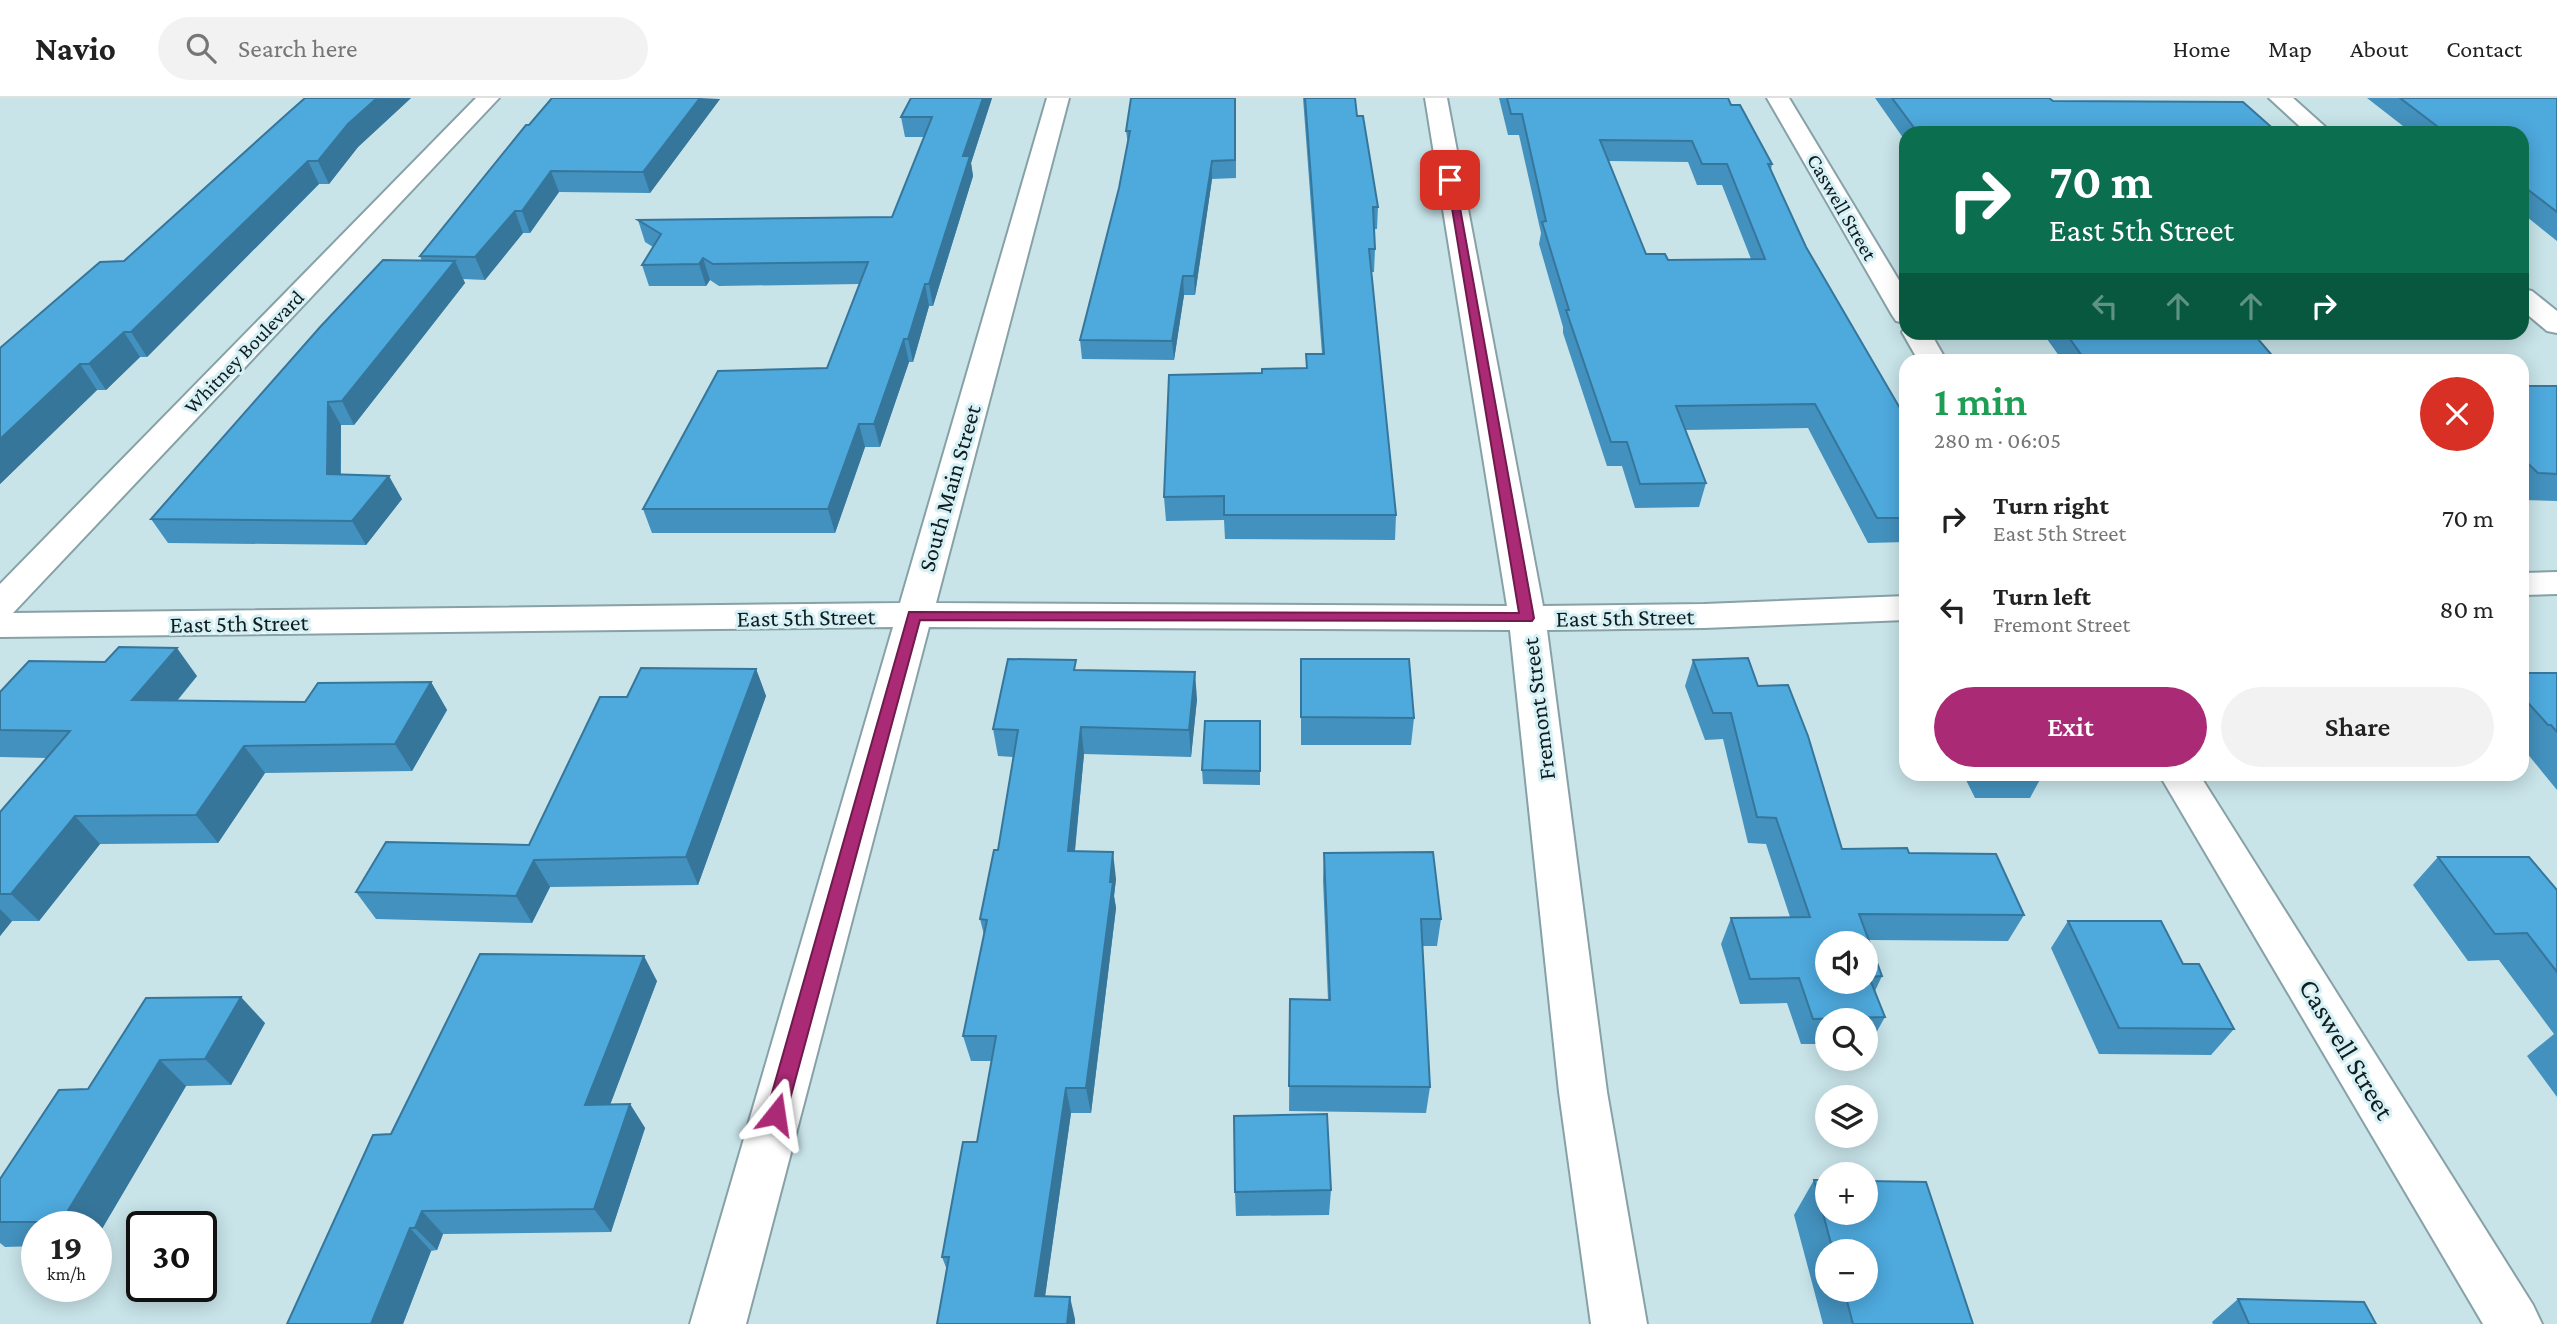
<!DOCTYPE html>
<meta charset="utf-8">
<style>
body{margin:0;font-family:"Crimson Pro",serif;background:#f2f2f2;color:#222;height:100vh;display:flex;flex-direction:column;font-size:26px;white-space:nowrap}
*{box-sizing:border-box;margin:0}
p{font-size:23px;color:#767676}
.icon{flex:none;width:38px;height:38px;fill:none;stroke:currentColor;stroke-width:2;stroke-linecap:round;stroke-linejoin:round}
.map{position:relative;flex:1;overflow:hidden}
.sheet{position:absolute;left:1899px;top:256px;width:630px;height:427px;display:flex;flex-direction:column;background:#fff;border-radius:21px;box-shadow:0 4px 18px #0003}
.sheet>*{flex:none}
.banner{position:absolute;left:1899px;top:28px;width:630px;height:214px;border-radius:21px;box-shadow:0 4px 18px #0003;background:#0b6e4f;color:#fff;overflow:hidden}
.buttons{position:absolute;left:1815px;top:833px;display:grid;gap:14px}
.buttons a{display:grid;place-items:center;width:63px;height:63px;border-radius:50%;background:#fff;box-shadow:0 4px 18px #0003;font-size:35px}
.speed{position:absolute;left:21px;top:1113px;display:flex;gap:14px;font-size:35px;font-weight:700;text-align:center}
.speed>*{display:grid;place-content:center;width:91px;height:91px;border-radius:50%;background:#fff;box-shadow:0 4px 18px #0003;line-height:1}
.speed small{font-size:18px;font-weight:400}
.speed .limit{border:4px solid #111;border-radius:10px;background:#fff;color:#111}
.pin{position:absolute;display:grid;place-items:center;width:60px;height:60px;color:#fff;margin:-30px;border-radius:14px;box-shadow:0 4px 10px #0006}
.me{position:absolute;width:77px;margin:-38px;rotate:15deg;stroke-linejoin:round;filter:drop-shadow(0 0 5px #0008)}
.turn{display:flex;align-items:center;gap:24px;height:147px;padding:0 35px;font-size:32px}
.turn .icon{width:91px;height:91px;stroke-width:2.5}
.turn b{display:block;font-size:49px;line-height:60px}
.lanes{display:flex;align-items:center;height:66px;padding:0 35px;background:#0003;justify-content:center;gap:35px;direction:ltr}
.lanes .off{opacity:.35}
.round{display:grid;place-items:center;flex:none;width:74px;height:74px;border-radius:37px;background:#f2f2f2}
.headline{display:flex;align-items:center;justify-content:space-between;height:119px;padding:0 35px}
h1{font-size:42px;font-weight:600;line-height:52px;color:#1e9e55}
.cta{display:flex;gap:14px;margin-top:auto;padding:14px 35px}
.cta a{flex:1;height:80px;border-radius:42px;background:#ab2a76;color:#fff;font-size:28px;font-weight:600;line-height:80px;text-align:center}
.cta a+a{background:#f2f2f2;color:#222}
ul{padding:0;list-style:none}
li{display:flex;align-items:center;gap:21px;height:91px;padding:0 35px}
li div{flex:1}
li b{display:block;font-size:26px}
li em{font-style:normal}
header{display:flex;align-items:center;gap:42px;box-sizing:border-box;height:98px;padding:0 35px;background:#fff;border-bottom:2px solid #e0e0e0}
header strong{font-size:33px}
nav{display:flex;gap:38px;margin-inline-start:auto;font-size:24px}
.search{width:490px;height:63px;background:#f2f2f2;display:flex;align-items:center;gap:18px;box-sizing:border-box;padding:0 24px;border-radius:38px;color:#767676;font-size:26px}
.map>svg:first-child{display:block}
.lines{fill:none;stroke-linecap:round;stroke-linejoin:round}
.minor-casing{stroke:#87a1a6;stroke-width:4}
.minor{fill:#fff;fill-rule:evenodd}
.wall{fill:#4391be;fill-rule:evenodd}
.shaded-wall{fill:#37769b}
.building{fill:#4ea9dd;stroke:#37769b;stroke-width:2;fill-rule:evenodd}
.route{fill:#ab2a76;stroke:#6f1b4d;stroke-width:2}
.labels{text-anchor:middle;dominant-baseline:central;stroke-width:6;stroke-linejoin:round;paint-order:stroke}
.far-street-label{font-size:21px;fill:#121c1e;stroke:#d5f1f6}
.street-label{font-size:24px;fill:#121c1e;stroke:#d5f1f6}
.near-street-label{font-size:28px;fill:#121c1e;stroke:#d5f1f6}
</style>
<header>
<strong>Navio</strong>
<div class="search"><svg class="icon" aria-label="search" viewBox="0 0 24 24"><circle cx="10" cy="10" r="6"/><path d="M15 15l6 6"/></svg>Search here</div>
<nav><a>Home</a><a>Map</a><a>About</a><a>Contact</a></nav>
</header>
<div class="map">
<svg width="2557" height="1226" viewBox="0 0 2557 1226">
<rect width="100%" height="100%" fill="#c8e4e9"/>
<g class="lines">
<!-- minor casing -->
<g class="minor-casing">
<g id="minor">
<polygon points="476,0 499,0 13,515 900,505 1047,0 1069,0 936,505 1507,508 1425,0 1447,0 1543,508 1704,506 1906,498 1906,522 1704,530 1547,532 1607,994 1647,1226 1591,1226 1559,994 1510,532 929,529 746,1226 690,1226 893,529 0,539 0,486"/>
<polygon points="1767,0 1789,0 1906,194 1906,225 1896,223 1892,217"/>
<polygon points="2269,0 2293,0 2332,35 2307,35"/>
<polygon points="2522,191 2532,193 2557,213 2557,235 2547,233 2522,212"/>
<polygon points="1906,228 1906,234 1930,234 1946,262 1918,262 1902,234"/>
<polygon points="2557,474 2557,496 2522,497 2522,475"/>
<polygon points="2159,676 2199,676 2533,1207 2542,1226 2483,1226"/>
</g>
</g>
<!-- minor -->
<use href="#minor" class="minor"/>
</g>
<!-- wall -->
<g class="wall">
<polygon points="305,0 411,0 358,49 329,86 319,86 147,259 140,259 106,292 97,292 0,386 0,250 124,163"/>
<polygon points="992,0 971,65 973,78 933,208 929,208 913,264 909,264 880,349 865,349 835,435 652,435 643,411 827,270 860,186 719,188 710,182 706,188 649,188 642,167 653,149 645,144 638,122 892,119 924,39 905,39 901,19"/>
<polygon points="1236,0 1236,80 1212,81 1195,197 1184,197 1174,262 1082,261 1080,242 1119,90 1128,46 1126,33"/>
<polygon points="1303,0 1355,0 1357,18 1378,109 1377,131 1374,131 1375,151 1374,174 1371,174 1396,417 1395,442 1225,441 1224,422 1166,423 1164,399 1262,275 1306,270 1306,256 1322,256"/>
<path d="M 1499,0 L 1728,0 L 1731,7 L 1772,66 L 1771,72 L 1806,149 L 1901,312 L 1906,314 L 1906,444 L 1868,445 L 1808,330 L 1685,332 L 1706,385 L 1699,409 L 1635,410 L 1622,368 L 1607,368 L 1563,235 L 1563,229 L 1539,146 L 1541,135 L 1519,37 L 1508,37 ZM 1608,63 L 1688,64 L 1697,87 L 1722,87 L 1751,161 L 1668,162 L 1646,156 Z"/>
<polygon points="1875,0 2049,0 2053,3 2278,35 1906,35 1906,44"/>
<polygon points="2367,0 2557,0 2557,143 2522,115 2522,35 2412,35"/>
<polygon points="720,1 650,95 559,94 530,135 523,135 485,182 463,181 465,185 354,327 341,327 341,376 402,401 366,447 168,445 151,421 422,163 420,158 526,27"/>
<polygon points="2042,234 2252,234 2276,262 2062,262"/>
<polygon points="2522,288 2557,288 2557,403 2522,402"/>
<polygon points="1301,561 1414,620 1411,647 1301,647"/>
<polygon points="1693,562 1758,588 1842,751 1909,755 2024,817 2008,843 1869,842 1882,878 1875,893 1885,919 1871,944 1866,944 1866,922 1827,922 1827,946 1801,946 1787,905 1740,906 1721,846 1731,820 1790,819 1766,746 1748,745 1723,641 1705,642 1685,588"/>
<polygon points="756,571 766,598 698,787 550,789 532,825 376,821 356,794 529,747 627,599"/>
<polygon points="1077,572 1197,601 1191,659 1084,656 1075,754 1116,781 1114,798 1116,810 1091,1015 1071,1015 1045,1198 1075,1221 947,1172 942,1159 977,1044 992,963 971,963 963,938 984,837 980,821 998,752 1013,659 998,658 993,631"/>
<polygon points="2522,575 2557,575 2557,692 2526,654 2523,654 2522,653"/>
<polygon points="197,578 177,603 305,604 431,584 447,612 412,673 265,675 218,745 100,746 39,823 12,823 0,838 0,714 47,660 0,659 0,594"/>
<polygon points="1260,623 1260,687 1203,686 1202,672"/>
<polygon points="1963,676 2048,676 2043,676 2030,700 1975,700"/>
<polygon points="1324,755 1441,821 1437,848 1422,848 1430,989 1426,1015 1289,1013 1290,901 1328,902 1323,782"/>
<polygon points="2438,759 2557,792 2557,999 2527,958 2554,936 2499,862 2468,863 2413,787"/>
<polygon points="2068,823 2183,866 2234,931 2211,957 2099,956 2051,850"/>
<polygon points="657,883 610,1006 630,1006 645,1030 611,1134 443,1136 437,1152 431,1153 403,1226 391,1036"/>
<polygon points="146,900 265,925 231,987 186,988 96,1141 96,1129 37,1129 37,1148 5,1149 0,1145 0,1081 88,991"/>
<path d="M 1814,1082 L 1973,1226 L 1823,1226 L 1794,1117 ZM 1827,1153 L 1866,1153 L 1866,1192 L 1827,1192 Z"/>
<polygon points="1331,1092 1329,1117 1236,1118 1235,1094"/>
<polygon points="2238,1201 2376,1226 2213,1226 2212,1224"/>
</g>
<!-- shaded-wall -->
<g class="shaded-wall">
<polygon points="377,0 411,0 358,49 329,86 318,63 348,26"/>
<polygon points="700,0 720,1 650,95 643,74"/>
<polygon points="983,0 992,0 971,65 973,78 933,208 929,186 963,58"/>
<polygon points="308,63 319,86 147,259 131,234"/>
<polygon points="1212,63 1212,81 1195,197 1194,178"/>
<polygon points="551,73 559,94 530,135 522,113"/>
<polygon points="515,113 523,135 485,182 475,159"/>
<polygon points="703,160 710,182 706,188 699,166"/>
<polygon points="455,163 465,185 354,327 342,303"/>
<polygon points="1183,178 1184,197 1174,262 1172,243"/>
<polygon points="925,186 929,208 913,264 908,241"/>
<polygon points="124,234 140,259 106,292 89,266"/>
<polygon points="904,241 909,264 880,349 874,326"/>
<polygon points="80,266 97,292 0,386 0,341"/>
<polygon points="328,304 341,327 340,400 327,376"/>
<polygon points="859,326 865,349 835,435 828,411"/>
<polygon points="389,378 402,401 366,447 352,423"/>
<polygon points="177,550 197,578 154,630 132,602"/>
<polygon points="756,571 766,598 698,787 686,759"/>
<polygon points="1195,574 1197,601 1191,659 1189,632"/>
<polygon points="431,584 447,612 412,673 395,646"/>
<polygon points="1081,629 1084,656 1072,780 1068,753"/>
<polygon points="244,648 265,675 218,745 196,717"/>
<polygon points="75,718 100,746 39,823 11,796"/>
<polygon points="1113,754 1116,781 1114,798 1116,810 1091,1015 1086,990"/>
<polygon points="534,762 550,789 532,825 516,798"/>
<polygon points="0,811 12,823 0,838"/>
<polygon points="644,858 657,883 601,1031 585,1007"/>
<polygon points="241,899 265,925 231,987 205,961"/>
<polygon points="160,962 186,988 96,1141 96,1129 68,1129 61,1124"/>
<polygon points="1066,990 1071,1015 1042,1220 1035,1198"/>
<polygon points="630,1006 645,1030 611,1134 594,1111"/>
<polygon points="422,1113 443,1136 437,1152 415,1130"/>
<polygon points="410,1130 431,1153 403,1226 371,1226"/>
<polygon points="1070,1199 1075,1221 1075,1226 1067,1226"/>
</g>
<!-- building -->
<g class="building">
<polygon points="305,0 377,0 348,26 318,63 308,63 131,234 124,234 89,266 80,266 0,341 0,250 100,164 124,163 288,15"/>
<polygon points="552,0 700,0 643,74 551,73 522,113 515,113 475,159 420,158 526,27 529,27"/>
<polygon points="911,0 983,0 963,58 970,58 929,186 925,186 908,241 904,241 874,326 859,326 828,411 643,411 718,273 827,270 868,164 713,166 703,160 699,166 642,167 661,136 638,122 892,119 932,19 901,19"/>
<polygon points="1131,0 1235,0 1235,62 1212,63 1194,178 1183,178 1172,243 1080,242 1119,90 1130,33 1126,33"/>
<polygon points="1305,0 1355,0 1357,18 1363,18 1378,109 1373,109 1375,151 1369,151 1396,417 1224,417 1224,398 1164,399 1169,277 1262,275 1262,271 1307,270 1306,256 1324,256"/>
<path d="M 1507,0 L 1728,0 L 1731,7 L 1740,7 L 1772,66 L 1768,66 L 1806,149 L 1901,312 L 1905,312 L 1906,314 L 1906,420 L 1877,420 L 1815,306 L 1676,308 L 1706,385 L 1640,386 L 1627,344 L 1611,344 L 1566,212 L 1569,212 L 1542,124 L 1546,123 L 1522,16 L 1511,16 ZM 1600,42 L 1692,43 L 1702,66 L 1727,66 L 1765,161 L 1668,162 L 1665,156 L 1646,156 Z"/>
<polygon points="1892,0 2049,0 2053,3 2243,4 2278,35 1918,35"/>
<polygon points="2400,0 2557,0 2557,114 2522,87 2522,35 2446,35"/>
<polygon points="383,162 455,163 342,303 328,304 327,376 389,378 352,423 151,421 321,228"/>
<polygon points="2065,234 2252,234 2276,262 2085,262"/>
<polygon points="2522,288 2557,288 2557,376 2538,375 2522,360"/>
<polygon points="119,549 177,550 132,602 305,604 318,585 431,584 395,646 244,648 196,717 75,718 11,796 0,796 0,714 70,633 0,632 0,594 29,563 105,564"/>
<path d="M 1748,560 L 1758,588 L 1788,587 L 1808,638 L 1842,751 L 1907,750 L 1909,755 L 1996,756 L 2024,817 L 1859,816 L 1882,878 L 1869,879 L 1885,919 L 1813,921 L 1799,880 L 1750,881 L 1731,820 L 1810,819 L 1776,720 L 1757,719 L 1731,615 L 1713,615 L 1693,562 ZM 1827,845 L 1866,845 L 1866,884 L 1827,884 Z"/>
<polygon points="1008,561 1076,562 1074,572 1195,574 1189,632 1081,629 1068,753 1113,754 1110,784 1113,784 1086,990 1066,990 1035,1198 1070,1199 1067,1226 937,1226 949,1159 942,1159 963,1044 977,1044 996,938 963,938 987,822 980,821 994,752 998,752 1018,632 993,631"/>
<polygon points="1301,561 1409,561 1414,620 1301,619"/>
<polygon points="641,570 756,571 686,759 534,762 516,798 356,794 386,744 529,747 600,599 627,599"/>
<polygon points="2522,575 2557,575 2557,634 2551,627 2548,627 2522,598"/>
<polygon points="1205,623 1260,623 1260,673 1202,672"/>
<polygon points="1433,754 1441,821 1421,821 1430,989 1289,988 1290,901 1330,902 1324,755"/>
<polygon points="2438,759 2529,759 2557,792 2557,874 2527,835 2495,836"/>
<polygon points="2068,823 2161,823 2183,866 2199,866 2234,931 2119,930"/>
<polygon points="480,856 644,858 585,1007 630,1006 594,1111 422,1113 415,1130 410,1130 371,1226 287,1226 373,1037 391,1036"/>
<polygon points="241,899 205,961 160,962 61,1124 0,1124 0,1081 59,992 88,991 146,900"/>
<polygon points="1327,1016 1331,1092 1235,1094 1234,1018"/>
<polygon points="1814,1082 1827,1082 1827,1115 1866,1115 1866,1083 1926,1084 1973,1226 1853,1226 1844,1192 1866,1192 1866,1153 1833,1153"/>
<polygon points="2238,1201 2364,1204 2376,1226 2249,1226"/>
</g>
<!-- route -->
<polygon class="route" points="1447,80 1455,82 1534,520 1532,523 920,522 786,1016 783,1023 776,1025 769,1023 766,1016 909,514 1519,515"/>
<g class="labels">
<!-- far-street labels -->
<g class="far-street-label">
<text transform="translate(1842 109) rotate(60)">Caswell Street</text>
<text transform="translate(244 254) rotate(-46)">Whitney Boulevard</text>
</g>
<!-- street labels -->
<g class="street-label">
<text transform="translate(949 390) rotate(-74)">South Main Street</text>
<text transform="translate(806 519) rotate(-1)">East 5th Street</text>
<text transform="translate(1625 519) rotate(-1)">East 5th Street</text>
<text transform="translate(239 525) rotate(-1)">East 5th Street</text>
<text transform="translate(1538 611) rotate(-97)">Fremont Street</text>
</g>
<!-- near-street labels -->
<g class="near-street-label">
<text transform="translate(2347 951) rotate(59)">Caswell Street</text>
</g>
</g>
</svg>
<div class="buttons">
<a><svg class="icon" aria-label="sound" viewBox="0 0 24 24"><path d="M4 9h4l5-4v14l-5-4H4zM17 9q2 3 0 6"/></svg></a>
<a><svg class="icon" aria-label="search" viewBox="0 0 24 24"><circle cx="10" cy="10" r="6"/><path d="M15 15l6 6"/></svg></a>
<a><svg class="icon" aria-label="layers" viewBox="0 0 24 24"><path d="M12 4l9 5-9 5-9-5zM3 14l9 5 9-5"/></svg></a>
<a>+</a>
<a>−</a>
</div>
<div class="speed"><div>19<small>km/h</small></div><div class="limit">30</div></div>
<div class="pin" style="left:1450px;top:82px;background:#d93025"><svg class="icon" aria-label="arrive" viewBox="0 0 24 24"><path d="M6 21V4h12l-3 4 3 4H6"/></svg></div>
<svg class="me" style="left:776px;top:1016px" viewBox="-20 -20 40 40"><path d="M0-17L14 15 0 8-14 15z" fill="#ab2a76" stroke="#fff" stroke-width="4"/></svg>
<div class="banner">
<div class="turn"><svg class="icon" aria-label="right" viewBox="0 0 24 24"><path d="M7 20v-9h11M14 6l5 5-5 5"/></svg><div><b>70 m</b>East 5th Street</div></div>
<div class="lanes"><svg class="icon off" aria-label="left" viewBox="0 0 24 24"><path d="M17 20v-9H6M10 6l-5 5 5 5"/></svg><svg class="icon off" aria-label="ahead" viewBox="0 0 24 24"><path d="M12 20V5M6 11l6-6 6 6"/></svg><svg class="icon off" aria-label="ahead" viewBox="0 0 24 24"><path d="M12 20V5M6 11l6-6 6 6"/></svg><svg class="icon" aria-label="right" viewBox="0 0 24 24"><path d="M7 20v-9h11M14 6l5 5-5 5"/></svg></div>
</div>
<section class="sheet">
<div class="headline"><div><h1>1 min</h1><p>280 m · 06:05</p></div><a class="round" style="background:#d93025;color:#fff"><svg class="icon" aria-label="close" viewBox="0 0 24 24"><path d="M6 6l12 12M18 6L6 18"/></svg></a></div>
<ul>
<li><svg class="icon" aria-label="right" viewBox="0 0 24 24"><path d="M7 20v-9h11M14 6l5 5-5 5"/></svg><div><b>Turn right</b><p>East 5th Street</p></div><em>70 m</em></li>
<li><svg class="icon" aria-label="left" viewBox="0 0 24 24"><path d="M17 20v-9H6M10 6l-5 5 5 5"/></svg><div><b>Turn left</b><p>Fremont Street</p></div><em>80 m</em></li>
</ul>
<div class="cta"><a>Exit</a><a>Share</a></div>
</section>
</div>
